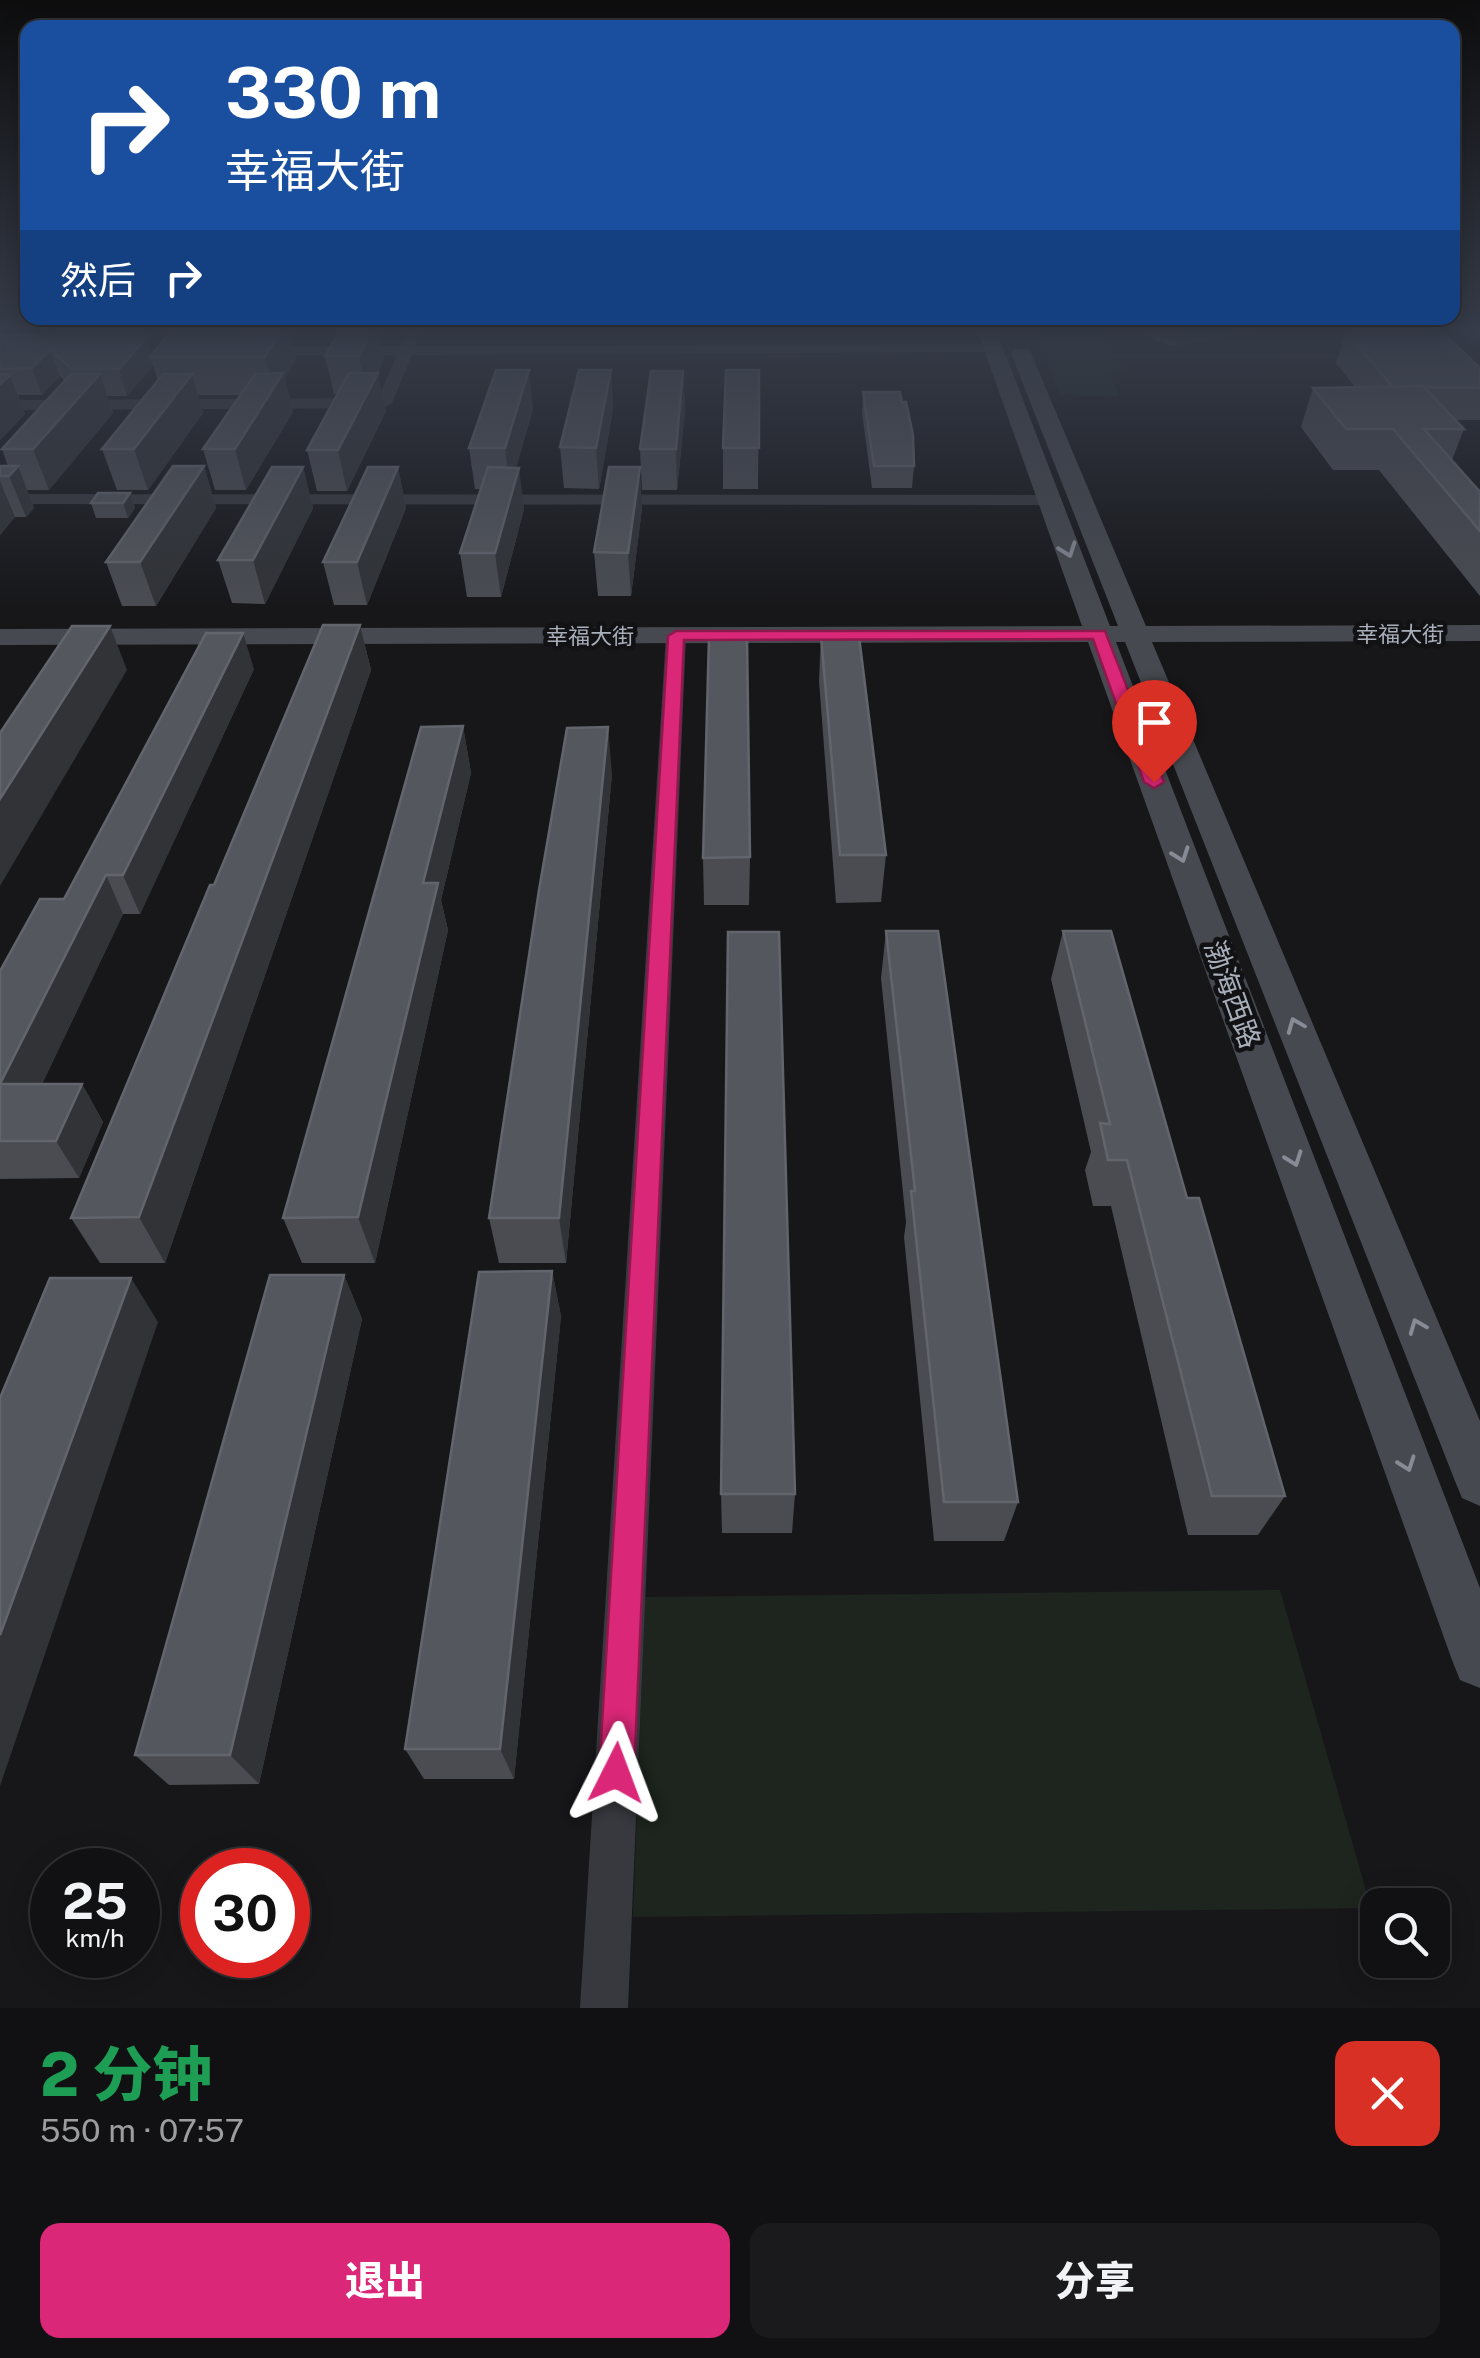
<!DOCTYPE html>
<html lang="zh">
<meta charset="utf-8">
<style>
body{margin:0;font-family:"Public Sans","Noto Sans SC",sans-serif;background:#1a1a1d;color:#f1f3f6;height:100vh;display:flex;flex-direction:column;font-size:38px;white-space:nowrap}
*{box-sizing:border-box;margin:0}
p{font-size:32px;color:#9c9da0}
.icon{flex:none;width:55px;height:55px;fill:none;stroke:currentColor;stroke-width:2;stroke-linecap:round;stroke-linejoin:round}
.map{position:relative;height:2008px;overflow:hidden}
.drawer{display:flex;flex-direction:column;background:#111114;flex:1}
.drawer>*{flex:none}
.hud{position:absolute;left:20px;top:20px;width:1440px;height:305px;border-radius:20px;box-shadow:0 5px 25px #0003,0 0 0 2px #303134;background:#1a4fa0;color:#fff;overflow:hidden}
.buttons{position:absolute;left:1360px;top:1888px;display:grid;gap:20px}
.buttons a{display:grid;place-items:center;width:90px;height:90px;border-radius:20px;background:#111114;box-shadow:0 5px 25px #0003,0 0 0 2px #303134;font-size:50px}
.speed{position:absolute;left:30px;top:1848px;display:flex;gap:20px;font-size:50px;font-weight:700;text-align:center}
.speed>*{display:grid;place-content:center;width:130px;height:130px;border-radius:50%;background:#111114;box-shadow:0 5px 25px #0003,0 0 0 2px #303134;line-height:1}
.speed small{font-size:25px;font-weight:400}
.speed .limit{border:15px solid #d22;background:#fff;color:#111}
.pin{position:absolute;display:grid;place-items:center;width:85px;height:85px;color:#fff;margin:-102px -42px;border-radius:50% 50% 50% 0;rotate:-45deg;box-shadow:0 0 10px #0007}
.pin .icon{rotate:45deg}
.me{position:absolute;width:110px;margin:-55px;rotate:3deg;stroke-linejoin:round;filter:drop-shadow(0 0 8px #0008)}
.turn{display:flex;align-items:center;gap:35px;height:210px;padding:0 40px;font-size:45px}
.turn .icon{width:130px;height:130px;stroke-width:2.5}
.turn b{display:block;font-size:70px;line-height:85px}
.then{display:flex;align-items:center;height:95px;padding:0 40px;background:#0003;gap:20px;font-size:38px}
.round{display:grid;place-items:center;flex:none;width:105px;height:105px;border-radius:20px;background:#1a1a1d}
.overview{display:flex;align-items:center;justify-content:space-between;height:170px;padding:0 40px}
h1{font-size:60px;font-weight:800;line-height:75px;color:#1e9e55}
.primary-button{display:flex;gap:20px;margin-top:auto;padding:20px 40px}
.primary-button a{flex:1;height:115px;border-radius:20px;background:#db2777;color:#fff;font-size:40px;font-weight:800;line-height:115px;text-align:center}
.primary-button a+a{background:#1a1a1d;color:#f1f3f6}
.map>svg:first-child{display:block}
.green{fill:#1d251e}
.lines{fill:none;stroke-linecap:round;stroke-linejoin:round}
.street{fill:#38393f;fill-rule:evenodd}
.secondary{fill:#46494f;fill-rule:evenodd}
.wall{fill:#4a4c52}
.shaded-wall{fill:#313337}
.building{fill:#54575d;stroke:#62656c;stroke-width:2.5}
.oneway{stroke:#868b95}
.route{fill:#db2777;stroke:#8e194d;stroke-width:2.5}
.labels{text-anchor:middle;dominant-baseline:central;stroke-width:9;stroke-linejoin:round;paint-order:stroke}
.far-street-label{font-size:22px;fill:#a9afba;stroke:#121215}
.street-label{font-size:28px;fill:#a9afba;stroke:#121215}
</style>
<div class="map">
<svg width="1480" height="2008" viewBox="0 0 1480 2008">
<rect width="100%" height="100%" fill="#17171a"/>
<!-- green -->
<g class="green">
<polygon points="1033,327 1102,327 1124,372 1110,372 1119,396 1060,395"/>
<polygon points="1280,1590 1371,1908 633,1917 645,1597"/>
</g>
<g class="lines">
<!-- street -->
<g class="street">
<polygon points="409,327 423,327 415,346 993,344 1000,348 993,352 412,355 392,403 384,408 0,410 0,400 378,398 397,355 256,355 249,351 256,347 401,346"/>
<polygon points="0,494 1049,495 1058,500 1049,505 0,504"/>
<polygon points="676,629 686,635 628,2008 580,2008 666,635"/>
</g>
<!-- secondary -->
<polygon class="secondary" points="976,327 995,327 1110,626 1118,626 1011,353 1014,349 1028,349 1031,353 1146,626 1480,625 1480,641 1152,642 1480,1421 1480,1506 1462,1498 1455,1481 1125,642 1116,642 1480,1588 1480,1688 1460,1680 1452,1660 1088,642 0,645 0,629 1082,626"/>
</g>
<!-- wall -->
<g class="wall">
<polygon points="38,327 162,327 148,343 152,355 174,327 289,327 296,359 285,378 293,412 246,490 215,490 203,449 240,395 198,395 203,413 148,490 117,490 102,449 158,381 153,365 127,396 107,396 113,413 49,490 27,490 34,508 26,517 15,517 0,535 0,466 8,466 2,449 65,381 60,376 42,395 18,395 25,414 0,440 0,334 41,334"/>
<polygon points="342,327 378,327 384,359 377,373 386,411 347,491 317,491 307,450 337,394 334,394 325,356"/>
<polygon points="1137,327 1281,327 1174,346 1154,340"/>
<polygon points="1346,332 1480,388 1480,420 1456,420 1464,429 1452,460 1480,492 1480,596 1379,470 1333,470 1301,427 1313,388 1355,387 1336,363"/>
<polygon points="611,370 613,409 599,489 564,488 560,447"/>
<polygon points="759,370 758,489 723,489 723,448"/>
<polygon points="683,371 685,410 677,490 642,490 640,449"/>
<polygon points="863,392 914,466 912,488 872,488 862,412"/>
<polygon points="533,409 516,468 524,509 501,597 467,597 460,553 481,489 475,489 469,448"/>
<polygon points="204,466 216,508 156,606 122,606 106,562"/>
<polygon points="303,467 313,508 265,604 232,603 218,560"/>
<polygon points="398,467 406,508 367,605 334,605 323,562"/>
<polygon points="130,493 135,508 128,518 96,518 91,503"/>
<polygon points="642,508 631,596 598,596 594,552"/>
<polygon points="360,625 371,670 165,1263 100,1263 71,1218 214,885"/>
<polygon points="821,636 886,855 881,902 836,903 819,681"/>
<polygon points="254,669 140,914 123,914 42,1084 82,1084 103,1122 79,1178 0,1179 0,971 64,899"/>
<polygon points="463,726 471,773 441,900 448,930 375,1263 302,1263 283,1218"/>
<polygon points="612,774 566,1263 499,1263 489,1218"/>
<polygon points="750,857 749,905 704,905 703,858"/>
<polygon points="886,931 1018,1502 1004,1541 934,1541 904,1237 906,1222 881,978"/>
<polygon points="1063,931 1187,1198 1285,1496 1258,1535 1188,1535 1111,1206 1093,1206 1085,1170 1091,1152 1051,979"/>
<polygon points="552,1271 561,1316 514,1779 424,1779 405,1749"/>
<polygon points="344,1275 362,1319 259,1784 169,1785 135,1755"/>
<polygon points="721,1494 795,1494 792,1533 722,1533"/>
</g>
<!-- shaded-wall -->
<g class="shaded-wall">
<polygon points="143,327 162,327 148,343 153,357 150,357 153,365 127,396 119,369 146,338"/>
<polygon points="284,327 289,327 296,359 285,378 293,412 246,490 235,449 274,389 265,357"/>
<polygon points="374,327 378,327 384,359 368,393 378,373 386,411 347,491 338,450 367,394 359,356"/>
<polygon points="1178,327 1281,327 1174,346"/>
<polygon points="50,350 60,376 42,395 32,368"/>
<polygon points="529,370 533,409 510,489 505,448"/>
<polygon points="611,370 613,409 599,489 596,448"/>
<polygon points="683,371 685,410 677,490 676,449"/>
<polygon points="100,374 113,413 49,490 33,449"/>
<polygon points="192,374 203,413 148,490 134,449"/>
<polygon points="10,375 25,414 0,440 0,384"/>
<polygon points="18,466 34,508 26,517 9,476"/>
<polygon points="204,466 216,508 156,606 140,562"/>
<polygon points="303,467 313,508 265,604 253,560"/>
<polygon points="398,467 406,508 367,605 357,562"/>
<polygon points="640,467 642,508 631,596 628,553"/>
<polygon points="519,468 524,509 501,597 495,553"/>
<polygon points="0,481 15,517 0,535"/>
<polygon points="130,493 135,508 128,518 123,503"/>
<polygon points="360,625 371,670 165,1263 139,1217"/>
<polygon points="110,626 127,670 0,886 0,799"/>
<polygon points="243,633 254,669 140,914 123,875"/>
<polygon points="463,726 471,773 441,900 448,930 375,1263 358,1217 423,883"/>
<polygon points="608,727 612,774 566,1263 559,1218"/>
<polygon points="106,875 123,914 24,1122 0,1084"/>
<polygon points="82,1084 103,1122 79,1178 56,1141"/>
<polygon points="552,1271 561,1316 514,1779 500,1749"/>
<polygon points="344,1275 362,1319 259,1784 230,1755"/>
<polygon points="131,1278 158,1322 0,1786 0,1635"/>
</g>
<!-- building -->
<g class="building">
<polygon points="174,327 284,327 265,357 150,357"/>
<polygon points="342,327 374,327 359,356 325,356"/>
<polygon points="1346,332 1442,332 1480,368 1480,388 1393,387"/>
<polygon points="0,334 142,334 147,337 119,369 72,369 50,350 32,368 0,369"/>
<polygon points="496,370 529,370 505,448 469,448"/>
<polygon points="579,370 611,370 596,448 560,447"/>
<polygon points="726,370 759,370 759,448 723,448"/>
<polygon points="651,371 683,371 676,449 640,449"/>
<polygon points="283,373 235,449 203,449 255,374"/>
<polygon points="349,373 378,373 338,450 307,450"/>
<polygon points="0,374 10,375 0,384"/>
<polygon points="71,374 100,374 33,449 2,449"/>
<polygon points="163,374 192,374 134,449 102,449"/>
<polygon points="1423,386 1464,429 1424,429 1480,492 1480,531 1393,429 1346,429 1313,388"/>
<polygon points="863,392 900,392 902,402 906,402 913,435 914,466 874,466"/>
<polygon points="0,466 18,466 9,476 0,476"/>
<polygon points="173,466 204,466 140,562 106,562"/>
<polygon points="272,467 303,467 253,560 218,560"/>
<polygon points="368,467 398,467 357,562 323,562"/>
<polygon points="488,467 519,468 495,553 460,553"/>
<polygon points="609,467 640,467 628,553 594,552"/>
<polygon points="98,493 130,493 123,503 91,503"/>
<polygon points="323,625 360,625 139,1217 71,1218 210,885 214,885"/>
<polygon points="72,626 110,626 0,799 0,733"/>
<polygon points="206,633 243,633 123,875 106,875 0,1084 82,1084 56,1141 0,1141 0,971 40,899 64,899"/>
<polygon points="821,636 859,636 886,855 840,855"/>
<polygon points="709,637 747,637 750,857 703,858"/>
<polygon points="463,726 423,883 438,883 358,1217 283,1218 421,727"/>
<polygon points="608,727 559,1218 489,1218 539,890 567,728"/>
<polygon points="886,931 938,931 1018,1502 944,1502 911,1191 915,1191"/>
<polygon points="1063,931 1111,931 1187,1198 1199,1198 1285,1496 1212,1496 1127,1160 1108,1160 1100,1123 1110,1124"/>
<polygon points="728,932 779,932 795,1494 721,1494"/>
<polygon points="552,1271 500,1749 405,1749 479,1272"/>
<polygon points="270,1275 344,1275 230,1755 135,1755"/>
<polygon points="50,1278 131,1278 0,1635 0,1398"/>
</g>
<!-- one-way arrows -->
<defs><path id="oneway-chevron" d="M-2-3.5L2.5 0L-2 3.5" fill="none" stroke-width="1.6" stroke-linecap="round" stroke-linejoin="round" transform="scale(2.5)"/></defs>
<g class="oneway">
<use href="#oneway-chevron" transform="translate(1068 550) rotate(70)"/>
<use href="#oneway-chevron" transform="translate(1181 855) rotate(70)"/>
<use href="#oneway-chevron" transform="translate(1295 1025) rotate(-112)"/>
<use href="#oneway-chevron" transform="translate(1294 1159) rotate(70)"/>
<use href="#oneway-chevron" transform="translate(1417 1326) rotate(-112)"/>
<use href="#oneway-chevron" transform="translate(1407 1464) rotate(70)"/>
</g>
<!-- sky -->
<linearGradient id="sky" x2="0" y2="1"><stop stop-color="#0d0d0e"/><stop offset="0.54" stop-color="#363c49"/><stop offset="1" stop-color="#363c49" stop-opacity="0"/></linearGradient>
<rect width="1480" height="608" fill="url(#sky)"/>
<!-- route -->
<polygon class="route" points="676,631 1105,631 1164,782 1154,788 1144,782 1093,639 684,640 634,1773 629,1785 616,1791 604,1785 599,1773 668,636"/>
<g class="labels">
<!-- far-street labels -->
<g class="far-street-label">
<text x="1400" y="634">幸福大街</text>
<text x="590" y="636">幸福大街</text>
</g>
<!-- street labels -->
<g class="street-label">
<text transform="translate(1233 994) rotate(70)">渤海西路</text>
</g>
</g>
</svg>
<div class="buttons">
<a><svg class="icon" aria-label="search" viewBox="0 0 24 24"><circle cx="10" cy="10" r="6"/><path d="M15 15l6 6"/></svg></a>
</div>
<div class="speed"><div>25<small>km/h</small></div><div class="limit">30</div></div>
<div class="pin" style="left:1154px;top:782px;background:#d93025"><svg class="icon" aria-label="arrive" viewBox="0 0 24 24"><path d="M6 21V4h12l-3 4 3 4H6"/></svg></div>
<svg class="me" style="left:616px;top:1773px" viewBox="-20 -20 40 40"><path d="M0-17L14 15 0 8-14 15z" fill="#db2777" stroke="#fff" stroke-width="4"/></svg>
<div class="hud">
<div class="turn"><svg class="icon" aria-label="right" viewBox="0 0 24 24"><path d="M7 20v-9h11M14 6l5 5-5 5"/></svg><div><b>330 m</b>幸福大街</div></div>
<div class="then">然后<svg class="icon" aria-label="right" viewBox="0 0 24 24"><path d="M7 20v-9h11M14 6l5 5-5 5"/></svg></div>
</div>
</div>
<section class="drawer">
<div class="overview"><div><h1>2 分钟</h1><p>550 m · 07:57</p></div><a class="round" style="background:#d93025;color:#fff"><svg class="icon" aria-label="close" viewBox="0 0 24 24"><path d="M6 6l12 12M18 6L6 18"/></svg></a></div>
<div class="primary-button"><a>退出</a><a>分享</a></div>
</section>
